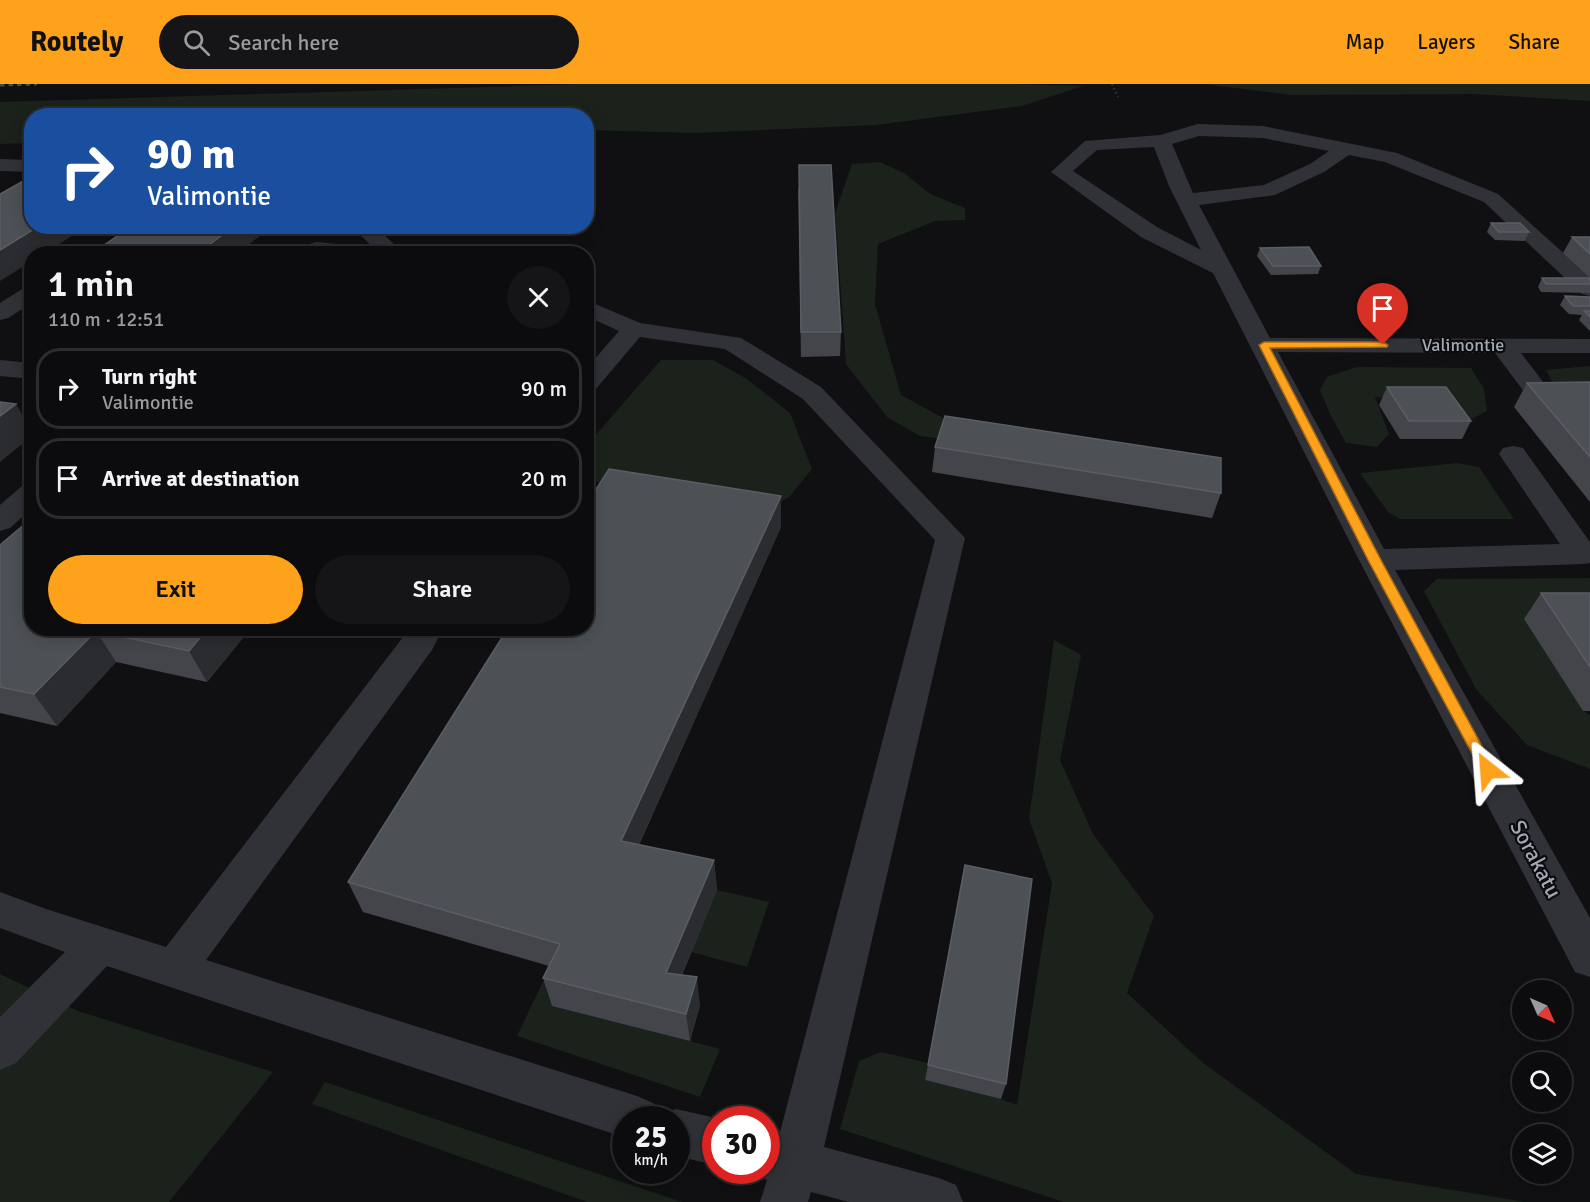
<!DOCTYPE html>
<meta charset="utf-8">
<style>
body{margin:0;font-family:Signika,sans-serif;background:#151517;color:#f1f3f6;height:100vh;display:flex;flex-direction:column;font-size:22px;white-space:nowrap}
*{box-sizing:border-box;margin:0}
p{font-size:20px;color:#9a9b9e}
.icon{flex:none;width:33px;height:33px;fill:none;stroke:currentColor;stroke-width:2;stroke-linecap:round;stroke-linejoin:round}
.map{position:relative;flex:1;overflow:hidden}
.details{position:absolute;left:24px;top:162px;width:570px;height:390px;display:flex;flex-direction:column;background:#0c0c0e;border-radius:24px;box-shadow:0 3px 15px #0003,0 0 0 2px #2c2c2e}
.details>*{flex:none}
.top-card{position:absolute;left:24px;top:24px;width:570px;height:126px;border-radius:24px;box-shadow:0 3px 15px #0003,0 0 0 2px #2c2c2e;background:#1a4fa0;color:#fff;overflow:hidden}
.needle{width:39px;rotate:135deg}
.buttons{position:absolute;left:1512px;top:896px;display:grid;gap:12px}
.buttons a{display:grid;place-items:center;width:60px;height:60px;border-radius:50%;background:#0c0c0e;box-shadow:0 3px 15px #0003,0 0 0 2px #2c2c2e;font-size:30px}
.speed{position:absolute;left:612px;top:1022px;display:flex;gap:12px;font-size:30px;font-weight:700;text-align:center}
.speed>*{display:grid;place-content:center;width:78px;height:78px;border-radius:50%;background:#0c0c0e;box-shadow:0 3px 15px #0003,0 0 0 2px #2c2c2e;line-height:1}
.speed small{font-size:15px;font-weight:400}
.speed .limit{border:9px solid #d22;background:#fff;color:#111}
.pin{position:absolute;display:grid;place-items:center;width:51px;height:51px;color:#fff;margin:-62px -26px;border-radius:50% 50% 50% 0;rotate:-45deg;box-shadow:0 0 6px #0007}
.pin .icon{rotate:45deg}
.me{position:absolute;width:66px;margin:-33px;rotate:332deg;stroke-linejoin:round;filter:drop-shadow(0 0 4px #0008)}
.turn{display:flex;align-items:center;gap:21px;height:126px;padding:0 24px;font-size:27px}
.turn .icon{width:78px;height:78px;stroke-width:2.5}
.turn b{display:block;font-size:42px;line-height:51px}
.round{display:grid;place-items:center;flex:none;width:63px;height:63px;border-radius:32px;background:#151517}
.summary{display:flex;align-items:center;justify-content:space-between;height:102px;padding:0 24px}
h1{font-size:36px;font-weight:600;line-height:45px}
.primary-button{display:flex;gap:12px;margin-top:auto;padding:12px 24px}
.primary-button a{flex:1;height:69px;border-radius:36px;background:#ffa21b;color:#111;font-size:24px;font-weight:600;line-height:69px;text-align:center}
.primary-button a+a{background:#151517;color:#f1f3f6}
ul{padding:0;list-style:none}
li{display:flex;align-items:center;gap:18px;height:81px;margin:0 12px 9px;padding:0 12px;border:3px solid #2c2c2e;border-radius:24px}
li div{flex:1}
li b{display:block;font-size:22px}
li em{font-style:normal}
header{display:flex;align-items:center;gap:36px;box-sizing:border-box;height:84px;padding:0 30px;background:#ffa21b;color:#111}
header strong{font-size:28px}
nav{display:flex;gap:33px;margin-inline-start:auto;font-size:21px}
.search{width:420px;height:54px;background:#151517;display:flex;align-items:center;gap:15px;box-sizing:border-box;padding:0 21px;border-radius:33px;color:#9a9b9e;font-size:22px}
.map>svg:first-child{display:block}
.green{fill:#1a221b}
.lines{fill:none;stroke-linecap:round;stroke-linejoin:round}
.path{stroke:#37393e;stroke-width:2;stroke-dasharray:1.5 3;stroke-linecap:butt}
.minor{fill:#313237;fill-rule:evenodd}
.rail{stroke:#46484e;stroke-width:3;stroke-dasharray:4.5 4;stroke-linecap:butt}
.wall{fill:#43454a}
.shaded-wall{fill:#2a2c2f}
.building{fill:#4d5055;stroke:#5a5e64;stroke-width:1.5}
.route{fill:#ffa21b;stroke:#a66912;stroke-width:1.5}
.labels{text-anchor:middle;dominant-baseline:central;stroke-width:4.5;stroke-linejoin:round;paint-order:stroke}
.far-street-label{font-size:18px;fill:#a0a8b4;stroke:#0b0b0d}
.street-label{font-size:22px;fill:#a0a8b4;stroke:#0b0b0d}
</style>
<header>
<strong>Routely</strong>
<div class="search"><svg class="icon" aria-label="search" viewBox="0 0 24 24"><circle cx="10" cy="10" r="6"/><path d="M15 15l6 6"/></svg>Search here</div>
<nav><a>Map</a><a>Layers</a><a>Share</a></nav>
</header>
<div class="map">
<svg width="1590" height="1118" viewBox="0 0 1590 1118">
<rect width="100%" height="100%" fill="#101012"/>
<!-- green -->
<g class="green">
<polygon points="581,0 1013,0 1083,2 1022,22 876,41 696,49 587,46 586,32 32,32 31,59 0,60 0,18"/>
<polygon points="1203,0 1590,0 1590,17 1475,10 1292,11"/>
<polygon points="880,78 904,89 930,110 965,124 965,136 935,137 878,160 875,220 901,311 956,341 967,358 920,352 887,333 846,280 835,129 852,80"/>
<polygon points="661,276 713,276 747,295 790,329 812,385 789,413 757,432 607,403 587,392 587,361"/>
<polygon points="1590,282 1590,314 1562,315 1546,286"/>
<polygon points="1357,283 1471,284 1484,305 1487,327 1468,337 1444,318 1375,313 1389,350 1377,363 1346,359 1330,330 1320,306 1327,293"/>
<polygon points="1457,379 1479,383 1514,435 1400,435 1388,428 1360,389"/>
<polygon points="1590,494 1590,535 1525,535 1583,627 1590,631 1590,685 1527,661 1476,605 1424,507 1437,495"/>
<polygon points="1054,556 1081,571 1060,676 1093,750 1154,832 1127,909 1202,978 1356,1090 1525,1118 1064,1118 840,1045 859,977 881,968 928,979 925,996 1001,1015 1017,1021 1052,799 1029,735"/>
<polygon points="717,806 769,818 747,883 691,868"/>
<polygon points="550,883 690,957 720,965 700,1013 517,952"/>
<polygon points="0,890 78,927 273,988 169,1118 0,1118"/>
<polygon points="325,998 682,1118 587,1118 312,1020"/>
</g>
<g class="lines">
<!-- path -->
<polyline class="path" points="1112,0 1118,13"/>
<!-- minor -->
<g class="minor">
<path d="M 1198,40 L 1263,42 L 1397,69 L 1498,110 L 1590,193 L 1590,212 L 1582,210 L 1484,118 L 1385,78 L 1349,71 L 1324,88 L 1275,111 L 1199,121 L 1270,254 L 1590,255 L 1590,269 L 1521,269 L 1553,311 L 1549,317 L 1540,319 L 1531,317 L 1495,269 L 1278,268 L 1384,465 L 1560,460 L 1499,370 L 1503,364 L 1513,362 L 1523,364 L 1590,458 L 1590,479 L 1583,480 L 1395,486 L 1590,834 L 1590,893 L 1575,888 L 1359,476 L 1213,189 L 1141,153 L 1051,88 L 1085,57 L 1160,51 ZM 1199,52 L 1263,54 L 1329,67 L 1310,80 L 1264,101 L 1193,109 L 1172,60 ZM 1154,63 L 1169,102 L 1201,166 L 1157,143 L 1073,87 L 1097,66 Z"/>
<polygon points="0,75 32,76 32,88 0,87"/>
<polygon points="351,142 374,142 405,170 380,170"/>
<polygon points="317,158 367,163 375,165 378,170 300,170 309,160"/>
<polygon points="32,202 32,219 8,234 0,236 0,219 24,204"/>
<polygon points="586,216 640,239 741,254 821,303 965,454 824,1063 939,1094 956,1101 963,1118 849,1118 811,1108 808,1118 760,1118 767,1096 749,1089 748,1086 766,1086 766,1048 779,1052 935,456 803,315 725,265 640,253 595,306 586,309 586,285 619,247 586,232"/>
<polygon points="0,276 32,279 32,295 0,292"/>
<polygon points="32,399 32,424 10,444 0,447 0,421 22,402"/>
<polygon points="410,544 443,544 432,566 206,876 637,1012 653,1019 659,1032 676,1025 716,1034 716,1081 676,1072 676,1035 626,1035 626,1054 107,882 16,979 0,986 0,933 65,868 0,844 0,808 46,825 166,863"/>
</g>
<!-- rail -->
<polyline class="rail" points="0,1 37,0"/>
</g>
<!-- wall -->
<g class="wall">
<polygon points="798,103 841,248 840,272 801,273"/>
<polygon points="1491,139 1529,148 1525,157 1495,156 1487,148"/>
<polygon points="1572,153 1590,153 1590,209 1541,208 1538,203 1542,194 1590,194 1563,169"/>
<polygon points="1260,164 1321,182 1318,190 1271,191 1257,172"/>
<polygon points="1565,212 1590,213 1590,247 1579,236 1582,231 1569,230 1560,221"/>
<polygon points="1590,298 1590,418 1514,323 1527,299"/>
<polygon points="1387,303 1471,337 1462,355 1400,355 1379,321"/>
<polygon points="935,363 1221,409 1212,434 932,388"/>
<polygon points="781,443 639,761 714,776 717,806 682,891 700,921 690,957 552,922 543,894 549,882 363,828 348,798"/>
<polygon points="0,461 32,544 251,544 207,598 116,578 57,642 0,629"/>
<polygon points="1541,509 1590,509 1590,627 1583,627 1524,535"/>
<polygon points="965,781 1006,1000 1001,1015 925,996"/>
</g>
<!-- shaded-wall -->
<g class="shaded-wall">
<polygon points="39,142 87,142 44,170 32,170 32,177 0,197 0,166"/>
<polygon points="234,142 272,142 237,170 197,170"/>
<polygon points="16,320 32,347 32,352 0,378 0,332"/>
<polygon points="781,412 781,443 627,787 621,757"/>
<polygon points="208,544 251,544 207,598 189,567"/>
<polygon points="96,547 116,578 57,642 34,610"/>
<polygon points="714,776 717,806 671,917 666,889"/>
<polygon points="697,893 700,921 690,957 686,930"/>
</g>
<!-- building -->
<g class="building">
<polygon points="799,81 831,81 841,248 801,248"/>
<polygon points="32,92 32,142 39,142 0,166 0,110"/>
<polygon points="1491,139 1520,139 1529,148 1499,148"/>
<polygon points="132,142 234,142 197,170 91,170"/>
<polygon points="1572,153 1590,153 1590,170"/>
<polygon points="1309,163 1321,182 1273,182 1260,164"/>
<polygon points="1542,194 1590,194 1590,200 1546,200"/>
<polygon points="1565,212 1590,213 1590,222 1573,222"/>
<polygon points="1584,227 1590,227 1590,233"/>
<polygon points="1590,298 1590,373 1527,299"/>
<polygon points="1387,303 1446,303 1471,337 1409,337"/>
<polygon points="0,318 16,320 0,332"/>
<polygon points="945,332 1221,374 1221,409 935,363"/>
<polygon points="609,385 781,412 621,757 714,776 666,889 697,893 686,930 543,894 560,860 348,798 508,544 586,544 586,421"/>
<polygon points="32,434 32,544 208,544 189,567 96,547 34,610 0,603 0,461"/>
<polygon points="1541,509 1590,509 1590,583"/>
<polygon points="965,781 1032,795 1006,1000 928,981"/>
</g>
<!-- route -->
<polygon class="route" points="1383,258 1388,261 1387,263 1270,264 1381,476 1495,686 1493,690 1483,690 1368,476 1259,261 1264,258"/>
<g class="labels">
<!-- far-street labels -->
<g class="far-street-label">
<text x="1463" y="261">Valimontie</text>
</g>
<!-- street labels -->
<g class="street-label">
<text transform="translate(1536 775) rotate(62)">Sorakatu</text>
</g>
</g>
</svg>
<div class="buttons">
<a><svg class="needle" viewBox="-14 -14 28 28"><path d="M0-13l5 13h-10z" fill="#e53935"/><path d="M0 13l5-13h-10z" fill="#9a9b9e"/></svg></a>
<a><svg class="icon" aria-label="search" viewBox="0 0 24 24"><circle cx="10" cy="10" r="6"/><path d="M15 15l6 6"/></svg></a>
<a><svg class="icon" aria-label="layers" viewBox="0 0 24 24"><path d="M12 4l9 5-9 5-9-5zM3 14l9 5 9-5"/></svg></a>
</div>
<div class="speed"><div>25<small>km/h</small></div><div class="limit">30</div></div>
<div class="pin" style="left:1383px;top:261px;background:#d93025"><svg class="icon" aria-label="arrive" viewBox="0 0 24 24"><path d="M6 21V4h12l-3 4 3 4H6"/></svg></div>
<svg class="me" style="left:1488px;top:686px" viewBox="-20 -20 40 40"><path d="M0-17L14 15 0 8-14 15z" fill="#ffa21b" stroke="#fff" stroke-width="4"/></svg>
<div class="top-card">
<div class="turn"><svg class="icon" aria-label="right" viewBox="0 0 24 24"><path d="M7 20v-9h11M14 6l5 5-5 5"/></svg><div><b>90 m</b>Valimontie</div></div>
</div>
<section class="details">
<div class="summary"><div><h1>1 min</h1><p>110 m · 12:51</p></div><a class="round"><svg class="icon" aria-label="close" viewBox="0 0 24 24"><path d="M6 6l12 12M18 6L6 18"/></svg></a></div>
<ul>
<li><svg class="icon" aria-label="right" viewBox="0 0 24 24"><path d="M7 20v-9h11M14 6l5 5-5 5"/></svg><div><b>Turn right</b><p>Valimontie</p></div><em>90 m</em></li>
<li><svg class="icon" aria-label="arrive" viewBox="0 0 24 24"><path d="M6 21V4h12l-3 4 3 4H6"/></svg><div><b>Arrive at destination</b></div><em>20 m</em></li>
</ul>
<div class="primary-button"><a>Exit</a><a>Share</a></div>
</section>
</div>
